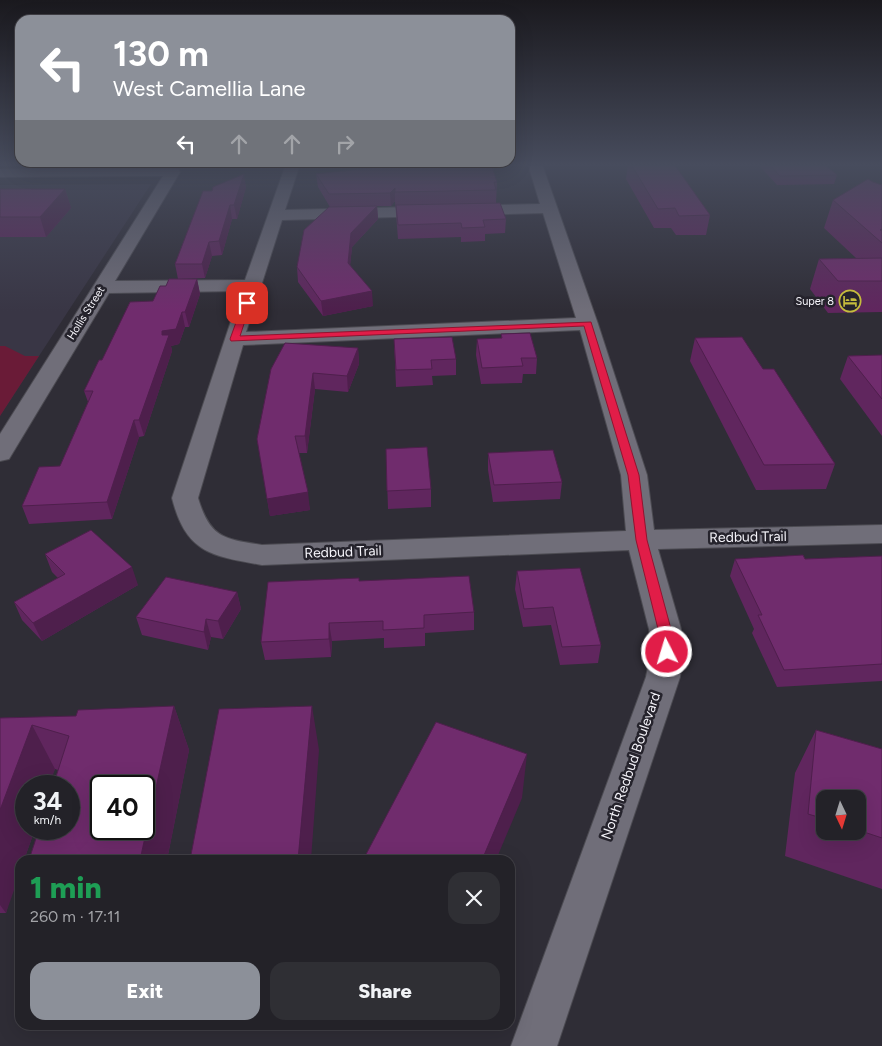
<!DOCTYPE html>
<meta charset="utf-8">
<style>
body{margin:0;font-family:Figtree,sans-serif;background:#2f2f34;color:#f1f3f6;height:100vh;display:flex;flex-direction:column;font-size:19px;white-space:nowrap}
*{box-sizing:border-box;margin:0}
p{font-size:16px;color:#a3a4a8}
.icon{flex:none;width:28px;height:28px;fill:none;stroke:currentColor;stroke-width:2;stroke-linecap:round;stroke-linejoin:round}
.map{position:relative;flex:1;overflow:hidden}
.sheet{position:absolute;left:15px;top:855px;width:500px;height:175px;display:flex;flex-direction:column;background:#232228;border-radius:15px;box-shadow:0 5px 20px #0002,0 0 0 1px #403f45}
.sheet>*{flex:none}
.top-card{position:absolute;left:15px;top:15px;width:500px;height:152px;border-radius:15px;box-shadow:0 5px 20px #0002,0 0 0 1px #403f45;background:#8c9099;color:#fff;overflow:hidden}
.needle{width:32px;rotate:176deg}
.fabs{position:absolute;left:816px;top:790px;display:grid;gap:10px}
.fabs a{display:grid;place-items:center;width:50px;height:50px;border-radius:10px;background:#232228;box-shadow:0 5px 20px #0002,0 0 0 1px #403f45;font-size:25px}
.speed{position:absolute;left:15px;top:775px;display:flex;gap:10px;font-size:25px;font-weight:700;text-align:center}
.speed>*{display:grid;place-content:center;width:65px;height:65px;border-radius:50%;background:#232228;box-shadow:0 5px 20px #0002,0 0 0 1px #403f45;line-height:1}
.speed small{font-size:12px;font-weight:400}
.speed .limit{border:2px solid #111;border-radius:8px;background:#fff;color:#111}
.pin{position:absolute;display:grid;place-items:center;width:42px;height:42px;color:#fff;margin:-21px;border-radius:10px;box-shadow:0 2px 8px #0006}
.me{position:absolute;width:55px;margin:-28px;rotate:355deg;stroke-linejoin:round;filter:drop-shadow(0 0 4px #0008)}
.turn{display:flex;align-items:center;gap:18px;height:105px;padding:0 15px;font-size:22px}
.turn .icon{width:65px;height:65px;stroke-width:2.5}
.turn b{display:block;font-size:35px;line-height:42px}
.lanes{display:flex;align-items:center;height:48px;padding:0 15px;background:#0003;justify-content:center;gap:25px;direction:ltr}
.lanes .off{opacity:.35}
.round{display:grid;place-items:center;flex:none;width:52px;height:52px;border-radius:15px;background:#2f2f34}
.head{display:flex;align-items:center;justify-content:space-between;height:85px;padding:0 15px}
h1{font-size:30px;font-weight:800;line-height:38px;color:#1e9e55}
.action{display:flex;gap:10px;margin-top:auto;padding:10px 15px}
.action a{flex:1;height:58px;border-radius:15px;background:#8c9099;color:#fff;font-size:20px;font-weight:800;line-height:58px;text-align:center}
.action a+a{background:#2f2f34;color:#f1f3f6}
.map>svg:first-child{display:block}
.built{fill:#393645}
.green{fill:#6a1b37}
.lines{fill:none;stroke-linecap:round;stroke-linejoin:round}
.minor-casing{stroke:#4c4b52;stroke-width:2}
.minor{fill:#706e79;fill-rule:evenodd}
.wall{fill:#60265e;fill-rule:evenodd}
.shaded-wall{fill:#4e1f4c}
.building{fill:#702c6d;stroke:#4e1f4c;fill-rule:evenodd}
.route{fill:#e11d48;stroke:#92132f}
.labels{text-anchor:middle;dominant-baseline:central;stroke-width:5;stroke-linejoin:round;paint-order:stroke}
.far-poi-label{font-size:11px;fill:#f5f4fa;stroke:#25232c;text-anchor:end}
.far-street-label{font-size:11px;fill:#f5f4fa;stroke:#25232c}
.street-label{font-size:14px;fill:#f5f4fa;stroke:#25232c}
</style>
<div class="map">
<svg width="882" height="1046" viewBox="0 0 882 1046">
<rect width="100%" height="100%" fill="#2f2d36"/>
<!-- built -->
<polygon class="built" points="151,184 39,356 0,416 0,185"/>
<!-- green -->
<polygon class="green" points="0,346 5,346 25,356 39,356 0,416"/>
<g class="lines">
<!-- minor casing -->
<g class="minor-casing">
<path id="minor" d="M 286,164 L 300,164 L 285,210 L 540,204 L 528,164 L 542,164 L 598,324 L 647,475 L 654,530 L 882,525 L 882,543 L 658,549 L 681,629 L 683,652 L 680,677 L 557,1046 L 511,1046 L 646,677 L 651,652 L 649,629 L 629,550 L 262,565 C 211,556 186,553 172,498 L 241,291 L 109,293 L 12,454 L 9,459 L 0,461 L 0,434 L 163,176 L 0,177 L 0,169 L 178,169 L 180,172 L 115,281 L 245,280 ZM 543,213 L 576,318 L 246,332 L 260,289 L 263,285 L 262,283 L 282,220 ZM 580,330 L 621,475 L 626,531 L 262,545 C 224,539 210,538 198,498 L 243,345 Z"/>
</g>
<!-- minor -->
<use href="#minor" class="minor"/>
</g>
<!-- wall -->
<g class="wall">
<polygon points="401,164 491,164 497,182 496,203 506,219 505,233 485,234 485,241 461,242 461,237 398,239 395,201 391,206 377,206 378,219 352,247 350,265 373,306 323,316 298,282 297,267 330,207 318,187 316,174"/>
<polygon points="628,164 674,164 710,215 706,235 676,235 671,228 654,228 626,179"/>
<polygon points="758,164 824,164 837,175 834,184 777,185"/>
<polygon points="873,182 882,185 882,312 828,313 810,289 819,259 856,258 824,228 833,200"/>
<polygon points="246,187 237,219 232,219 222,255 212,256 205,278 178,279 175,264 212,191"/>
<polygon points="0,189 65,189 71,208 46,237 0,237"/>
<polygon points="197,279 200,294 189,327 185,327 179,344 171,346 172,351 144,436 139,437 112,519 29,524 22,506 60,466 88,402 84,391 102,360 166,286"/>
<polygon points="501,334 537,358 536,374 523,374 522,383 481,384 476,355 477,339 501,338"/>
<polygon points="695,338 763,369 835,464 826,489 756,490 690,361"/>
<polygon points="394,339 456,359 456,375 432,376 433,385 396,387"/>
<polygon points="358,348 359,364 348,392 315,389 307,453 298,453 310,510 270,516 257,439 271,369"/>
<polygon points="882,355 882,436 840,379 848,356"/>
<polygon points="386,449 431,489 431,507 388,509"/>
<polygon points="488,453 562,482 560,499 493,502 488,470"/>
<polygon points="45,554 138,585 42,641 22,620 14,602 58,578 52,572"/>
<polygon points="882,556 882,681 777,687 752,633 754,629 730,576 735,559 805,559"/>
<polygon points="517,571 601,645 598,663 560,665 551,625 523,627 515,589"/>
<polygon points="359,581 474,612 474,630 425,633 425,646 384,648 384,638 332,641 331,657 265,660 261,642"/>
<polygon points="237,592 241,609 223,639 211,637 208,650 142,635 136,617"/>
<polygon points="174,706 189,750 167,860 29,860 58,770 55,769 26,829 35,829 24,860 20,860 6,913 0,913 0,718 76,716"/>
<path d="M 816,730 L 882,749 L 882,889 L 785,856 L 795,773 ZM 825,799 L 858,799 L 858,831 L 825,831 Z"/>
</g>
<!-- shaded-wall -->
<g class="shaded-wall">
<polygon points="244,174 246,187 237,219 234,205"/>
<polygon points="395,188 395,201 391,206 390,193"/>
<polygon points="65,189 71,208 46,237 40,217"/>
<polygon points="230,205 232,219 222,255 219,241"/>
<polygon points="377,206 378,219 352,247 349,277 348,263 351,233"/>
<polygon points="209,242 212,256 205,278 202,264"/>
<polygon points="197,279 200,294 189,327 185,312"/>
<polygon points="372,291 373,306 323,316 321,301"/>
<polygon points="182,312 185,327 179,344 171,346 172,351 144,436 139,420 162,335 162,331"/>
<polygon points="358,348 359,364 348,392 347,376"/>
<polygon points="313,373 315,389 307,453 305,436"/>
<polygon points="134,420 139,437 112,519 107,502"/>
<polygon points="308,492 310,510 270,516 267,499"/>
<polygon points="132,567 138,585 42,641 33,623"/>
<polygon points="237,592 241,609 223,639 218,621"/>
<polygon points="206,619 211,637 208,650 204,632"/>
<polygon points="329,623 332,641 331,657 329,639"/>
<polygon points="174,706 189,750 167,860 140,860"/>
<polygon points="312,706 319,750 311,860 298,860"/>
<polygon points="32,725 55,769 49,786 26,786 26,829 35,829 24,860 20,860 20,873 6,913 0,905 0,810"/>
<polygon points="527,754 522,798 496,860 482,860"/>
</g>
<!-- building -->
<g class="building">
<polygon points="406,164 491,164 497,182 494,182 496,190 395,192 395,188 390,193 329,194 316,174"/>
<polygon points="631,164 674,164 710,215 679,216 675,208 658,209"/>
<polygon points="769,164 824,164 837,175 780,176"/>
<polygon points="244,174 234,205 230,205 219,241 209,242 202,264 175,264 203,191 212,191 213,187"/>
<polygon points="868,179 873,182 882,185 882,229 880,230 882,230 882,243 833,200"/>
<polygon points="0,189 65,189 40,217 0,217"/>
<polygon points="500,203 506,219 483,220 485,227 462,228 461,223 398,225 396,205"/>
<polygon points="377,206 351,233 348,263 372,291 321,301 297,267 304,230 329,207"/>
<polygon points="882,258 882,281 838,281 819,259"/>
<polygon points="169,279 197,279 185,312 182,312 176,329 162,331 162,335 169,335 139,420 134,420 107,502 22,506 39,467 60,466 93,391 84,391 99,360 102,360 130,302 153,301 160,286 166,286"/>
<polygon points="530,333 537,358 521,358 523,366 482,368 477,339 502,338 501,334"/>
<polygon points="452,337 456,359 431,360 432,369 396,370 394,339"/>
<polygon points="742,337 763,369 774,369 835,464 764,465 695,338"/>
<polygon points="285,343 358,348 347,376 313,373 305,436 295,436 308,492 267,499 257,439 271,369"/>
<polygon points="882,355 882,399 848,356"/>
<polygon points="427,447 431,489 387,491 386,449"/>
<polygon points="553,450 562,482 494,485 488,453"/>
<polygon points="91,530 132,567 33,623 14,602 65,574 45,554"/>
<polygon points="803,555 805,559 882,556 882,664 784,670 758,615 762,615 735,559"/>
<polygon points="580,568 601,645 562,647 553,607 524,609 517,571"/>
<polygon points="469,576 474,612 424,615 424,628 383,630 383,621 329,623 329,639 261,642 268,582 359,578 359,581"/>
<polygon points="166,577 237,592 218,621 206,619 204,632 136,617"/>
<path d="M 174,706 L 140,860 L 29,860 L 39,829 L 69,829 L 69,786 L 53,786 L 69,736 L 32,725 L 0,810 L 0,718 L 76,716 L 78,710 ZM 101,786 L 144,786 L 144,829 L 101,829 Z"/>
<polygon points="312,706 298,860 190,860 219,709"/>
<polygon points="436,722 527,754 482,860 363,860"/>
<polygon points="816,730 882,749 882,838 858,830 858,799 825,799 825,819 808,814"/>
</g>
<!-- sky -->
<linearGradient id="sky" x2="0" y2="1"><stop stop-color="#1a191e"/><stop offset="0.53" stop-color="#474c5d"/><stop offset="1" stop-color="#474c5d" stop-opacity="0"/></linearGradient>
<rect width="882" height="311" fill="url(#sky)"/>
<!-- route -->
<polygon class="route" points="247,300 251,303 240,336 591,322 639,475 647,540 671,629 673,652 671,656 667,657 662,656 658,629 636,540 628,475 584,326 231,341 230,339 243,303"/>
<!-- icons -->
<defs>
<g id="hotel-ring" transform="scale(1.125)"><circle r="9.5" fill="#25232c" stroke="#c5bc3d" stroke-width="1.5"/><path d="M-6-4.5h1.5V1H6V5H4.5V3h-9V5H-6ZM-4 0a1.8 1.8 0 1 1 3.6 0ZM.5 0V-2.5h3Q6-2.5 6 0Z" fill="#c5bc3d"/></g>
</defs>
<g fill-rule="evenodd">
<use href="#hotel-ring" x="850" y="301"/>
</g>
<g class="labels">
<!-- far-poi labels -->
<g class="far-poi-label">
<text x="834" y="301">Super 8</text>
</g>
<!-- far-street labels -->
<g class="far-street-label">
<text transform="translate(86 313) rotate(-58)">Hollis Street</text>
</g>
<!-- street labels -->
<g class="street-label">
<text transform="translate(748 537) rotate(-1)">Redbud Trail</text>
<text transform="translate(343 552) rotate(-2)">Redbud Trail</text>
<text transform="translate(631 766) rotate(-71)">North Redbud Boulevard</text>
</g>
</g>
</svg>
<div class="fabs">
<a><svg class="needle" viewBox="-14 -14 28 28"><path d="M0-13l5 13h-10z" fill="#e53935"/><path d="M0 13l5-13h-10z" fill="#a3a4a8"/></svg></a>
</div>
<div class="speed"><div>34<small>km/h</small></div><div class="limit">40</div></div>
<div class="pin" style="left:247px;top:303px;background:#d93025"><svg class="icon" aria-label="arrive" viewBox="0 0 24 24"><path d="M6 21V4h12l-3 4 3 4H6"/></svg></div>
<svg class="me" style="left:667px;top:652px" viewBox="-20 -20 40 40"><circle r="17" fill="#e11d48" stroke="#fff" stroke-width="3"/><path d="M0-11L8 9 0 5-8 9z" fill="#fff"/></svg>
<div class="top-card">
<div class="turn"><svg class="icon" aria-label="left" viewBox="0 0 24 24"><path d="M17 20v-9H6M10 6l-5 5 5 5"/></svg><div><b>130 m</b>West Camellia Lane</div></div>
<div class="lanes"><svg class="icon" aria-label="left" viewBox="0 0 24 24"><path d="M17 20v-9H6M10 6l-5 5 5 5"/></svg><svg class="icon off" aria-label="ahead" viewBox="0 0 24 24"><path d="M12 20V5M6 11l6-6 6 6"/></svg><svg class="icon off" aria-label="ahead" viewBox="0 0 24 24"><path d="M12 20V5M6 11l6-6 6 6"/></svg><svg class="icon off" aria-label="right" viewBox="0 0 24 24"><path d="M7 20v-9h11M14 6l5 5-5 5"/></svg></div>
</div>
<section class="sheet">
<div class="head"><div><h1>1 min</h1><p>260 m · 17:11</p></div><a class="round"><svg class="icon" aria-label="close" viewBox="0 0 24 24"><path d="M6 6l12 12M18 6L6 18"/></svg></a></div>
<div class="action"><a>Exit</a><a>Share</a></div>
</section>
</div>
